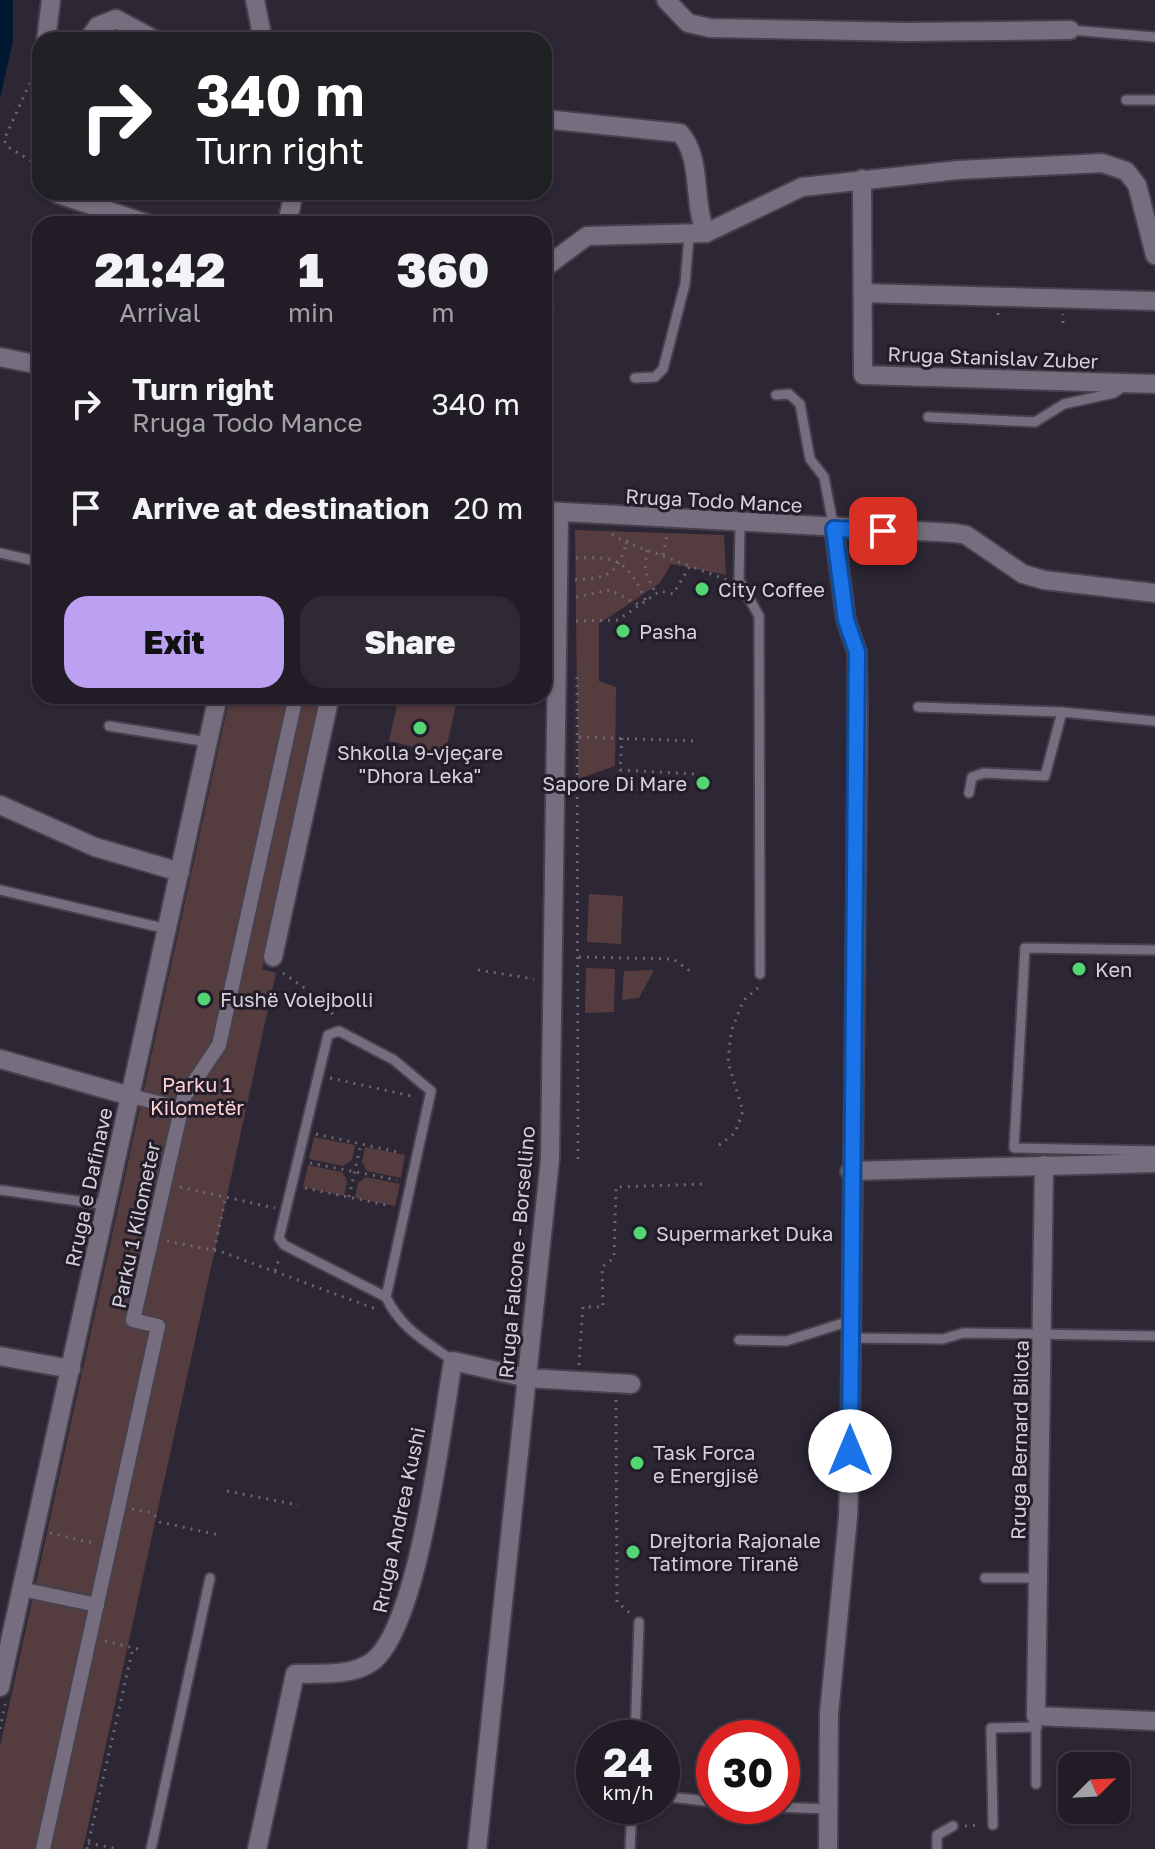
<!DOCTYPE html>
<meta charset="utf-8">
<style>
body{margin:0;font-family:"Golos Text",sans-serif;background:#2e2933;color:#f1f3f6;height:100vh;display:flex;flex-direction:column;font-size:30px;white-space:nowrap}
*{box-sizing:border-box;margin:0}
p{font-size:26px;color:#a2a1a7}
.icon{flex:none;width:44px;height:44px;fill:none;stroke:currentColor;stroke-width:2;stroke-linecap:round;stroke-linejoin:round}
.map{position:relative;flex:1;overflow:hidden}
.drawer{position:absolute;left:32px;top:216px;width:520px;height:488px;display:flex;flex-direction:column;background:#221c27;border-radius:24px;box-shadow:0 2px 6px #0004,0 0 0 2px #3f3a44}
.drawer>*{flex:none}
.hud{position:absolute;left:32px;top:32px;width:520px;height:168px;border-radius:24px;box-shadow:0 2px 6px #0004,0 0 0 2px #3f3a44;background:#202124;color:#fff;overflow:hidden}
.needle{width:52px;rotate:66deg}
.controls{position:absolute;left:1058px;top:1752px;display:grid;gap:16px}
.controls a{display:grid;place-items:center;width:72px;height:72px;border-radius:16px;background:#221c27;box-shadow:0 2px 6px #0004,0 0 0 2px #3f3a44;font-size:40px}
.speed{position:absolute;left:576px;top:1720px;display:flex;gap:16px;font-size:40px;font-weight:700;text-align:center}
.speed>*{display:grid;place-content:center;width:104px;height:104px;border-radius:50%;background:#221c27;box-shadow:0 2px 6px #0004,0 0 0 2px #3f3a44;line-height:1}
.speed small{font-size:20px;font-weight:400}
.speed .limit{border:12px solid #d22;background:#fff;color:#111}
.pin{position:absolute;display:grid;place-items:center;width:68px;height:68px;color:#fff;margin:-34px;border-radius:16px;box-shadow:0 4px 12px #0006}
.me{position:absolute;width:88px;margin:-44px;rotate:0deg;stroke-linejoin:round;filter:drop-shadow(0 0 6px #0008)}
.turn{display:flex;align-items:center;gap:28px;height:168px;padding:0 32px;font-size:36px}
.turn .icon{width:104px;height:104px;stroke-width:2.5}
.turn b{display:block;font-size:56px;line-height:68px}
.eta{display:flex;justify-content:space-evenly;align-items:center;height:136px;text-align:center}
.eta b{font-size:48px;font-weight:800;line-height:56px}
.primary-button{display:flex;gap:16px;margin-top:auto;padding:16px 32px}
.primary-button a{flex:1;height:92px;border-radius:24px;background:#bca0f2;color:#111;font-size:32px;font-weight:800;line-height:92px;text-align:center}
.primary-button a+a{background:#2e2933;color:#f1f3f6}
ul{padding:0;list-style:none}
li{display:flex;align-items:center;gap:24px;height:104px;padding:0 32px}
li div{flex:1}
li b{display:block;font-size:30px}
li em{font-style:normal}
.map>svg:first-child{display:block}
.green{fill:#553c3f}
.water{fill:#001930}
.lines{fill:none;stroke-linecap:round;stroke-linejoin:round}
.service-casing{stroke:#47414d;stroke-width:13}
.pedestrian-casing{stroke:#47414d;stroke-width:18}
.minor-casing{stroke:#47414d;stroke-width:22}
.path{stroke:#6c6673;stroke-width:3;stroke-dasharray:2 6;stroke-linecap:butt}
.service{stroke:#766e7e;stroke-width:9}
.pedestrian{stroke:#766e7e;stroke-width:14}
.minor{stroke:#766e7e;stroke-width:18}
.route-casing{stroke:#114b97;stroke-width:20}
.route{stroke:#1a73e8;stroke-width:14}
.poi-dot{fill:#52d673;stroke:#231d2a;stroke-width:3}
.labels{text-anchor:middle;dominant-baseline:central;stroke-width:6;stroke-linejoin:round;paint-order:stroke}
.street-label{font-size:20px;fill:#d5d1da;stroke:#231d2a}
.poi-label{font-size:20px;fill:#d5d1da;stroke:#231d2a;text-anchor:start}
.park-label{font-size:20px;fill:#ffd1d5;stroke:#231d2a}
</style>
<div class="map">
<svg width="1155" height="1849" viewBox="0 0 1155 1849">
<rect width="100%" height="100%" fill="#2d2634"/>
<!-- green -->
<g class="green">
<polygon points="575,530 724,535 726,575 671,564 660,583 599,624 599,681 616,687 615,766 578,779"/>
<polygon points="230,696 323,696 262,969 276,973 83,1849 0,1849 0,1747"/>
<polygon points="399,696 458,696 445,754 389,741"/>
<polygon points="589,894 623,896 621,944 587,942"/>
<polygon points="586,968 615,969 614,1012 585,1013"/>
<polygon points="654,970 639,998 622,1000 624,971"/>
<polygon points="314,1137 355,1145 352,1160 343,1166 309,1159"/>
<polygon points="365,1147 405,1155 401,1178 367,1171 362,1162"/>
<polygon points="308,1165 342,1172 347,1181 344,1196 303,1187"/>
<polygon points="366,1177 400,1184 395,1206 355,1198 358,1183"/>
</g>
<!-- water -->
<polygon class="water" points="0,0 13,0 13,41 0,98"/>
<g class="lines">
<!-- service casing -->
<g class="service-casing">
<g id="service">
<polyline points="1070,30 1155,37"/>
<polyline points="1126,100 1155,100"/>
<polyline points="544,279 548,311 544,348"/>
<polyline points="635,378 655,377 663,369 685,284 689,236"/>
<polyline points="776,395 789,394 800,404 810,459 824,477 834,529"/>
<polyline points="928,417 1035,422 1064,404 1114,393 1124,386"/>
<polyline points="740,524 739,580 759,616 760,974"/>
<polyline points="0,553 40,562"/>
<polyline points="918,707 1062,712 1155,721"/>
<polyline points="109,726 208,742"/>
<polyline points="969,793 972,777 984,773 1045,776 1062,712"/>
<polyline points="0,890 167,929"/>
<polyline points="1155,950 1025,948 1014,1148 1155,1151"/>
<polyline points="0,1190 106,1205"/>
<path d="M 386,1297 L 284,1245 L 279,1238 L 328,1035 L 339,1031 L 394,1060 L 431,1091 L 386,1297 C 401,1329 426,1341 453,1361"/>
<polyline points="851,1338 943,1339 963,1333 1155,1336"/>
<polyline points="739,1340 786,1341 850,1321"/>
<polyline points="985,1578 1038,1578"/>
<polyline points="635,1738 639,1622"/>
<polyline points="1036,1784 1036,1723"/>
<polyline points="662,1796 714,1802"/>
<polyline points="751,1806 829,1809"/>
<polyline points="993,1825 991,1728 1037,1727"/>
<polyline points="151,1849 210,1578"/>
<polyline points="630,1849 632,1806"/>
<polyline points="937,1849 937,1835 953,1826"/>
</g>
</g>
<!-- pedestrian casing -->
<g class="pedestrian-casing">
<g id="pedestrian">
<polyline points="130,1096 181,1108"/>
<polyline points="21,1589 97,1605"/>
<polyline points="43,1849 158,1326 133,1320 184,1097 219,1045 296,696"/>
</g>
</g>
<!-- minor casing -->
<g class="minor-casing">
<g id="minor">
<polyline points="255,0 263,40"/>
<polyline points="666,0 688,23 710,28 907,32 1070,30"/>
<polyline points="46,40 51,0"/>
<polyline points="88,40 98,26 116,19 155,40"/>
<path d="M 544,119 L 680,133 C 703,159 692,203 706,233"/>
<polyline points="862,179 863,375 1155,384"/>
<polyline points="58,194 148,224"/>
<polyline points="287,224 294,192"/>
<polyline points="544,268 587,236 706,233 802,187 958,170 1102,163 1126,171 1137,185 1155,255"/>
<polyline points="863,293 1155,301"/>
<polyline points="0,357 40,365"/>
<polyline points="544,511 955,533 966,535 1023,574 1044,580 1155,593"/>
<polyline points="0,805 95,847 180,872"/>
<polyline points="273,957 330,696"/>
<polyline points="0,1059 130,1096"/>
<polyline points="1044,1165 1036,1716 1155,1721"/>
<polyline points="850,1171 1155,1163"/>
<polyline points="0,1356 71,1369"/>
<polyline points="0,1687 218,696"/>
<path d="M 257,1849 L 295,1674 C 320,1673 352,1677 373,1661 C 419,1625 442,1424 453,1361 L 527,1378 L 631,1384"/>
<polyline points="477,1849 550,1159 559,512"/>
<polyline points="828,1849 829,1714 848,1517 850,1451 858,709 857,652 846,620 834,529"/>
</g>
</g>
<!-- path -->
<g class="path">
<polyline points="40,61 4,140 8,147 40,166"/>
<polyline points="998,313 999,321"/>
<polyline points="1063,323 1063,314"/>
<polyline points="997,352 997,363"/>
<polyline points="1061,355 1062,365"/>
<polyline points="612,534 627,543 690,566"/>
<polyline points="647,550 645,571 656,594"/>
<polyline points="663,555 667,535"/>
<path d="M 576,558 C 619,556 628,562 646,601"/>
<path d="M 575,580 C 615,577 618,572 629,535"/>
<polyline points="576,597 610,590 639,605"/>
<polyline points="576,621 618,620 660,591 673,594 690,566 727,580"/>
<polyline points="577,677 578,1161"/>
<polyline points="579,737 695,741"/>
<polyline points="622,738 620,770 695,774"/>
<polyline points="579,957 673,959 690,971"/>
<polyline points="478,970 534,979"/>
<polyline points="283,973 328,1004 335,1020"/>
<polyline points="330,1078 416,1097"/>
<polyline points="316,1134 402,1153"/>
<polyline points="719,1145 735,1133 743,1111 728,1062 731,1032 743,1001 759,987"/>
<polyline points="310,1163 397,1180"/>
<polyline points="180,1187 275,1208"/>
<polyline points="305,1188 391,1206"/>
<polyline points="349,1197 361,1144"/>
<polyline points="167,1241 222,1252 376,1309"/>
<polyline points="214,1250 226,1196"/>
<polyline points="275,1271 280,1256"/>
<polyline points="579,1365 583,1307 603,1307 602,1267 614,1258 616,1187 708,1184"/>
<polyline points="616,1400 617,1602 631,1614"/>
<polyline points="227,1491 298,1505"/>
<polyline points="132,1509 153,1513 160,1522 219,1535"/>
<polyline points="50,1533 93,1543"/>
<polyline points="105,1641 142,1650"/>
<polyline points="0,1729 5,1704"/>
<polyline points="965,1826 981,1825"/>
<polyline points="88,1843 118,1849"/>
<polyline points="87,1849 133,1648"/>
</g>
<!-- service -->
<use href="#service" class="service"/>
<!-- pedestrian -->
<use href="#pedestrian" class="pedestrian"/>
<!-- minor -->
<use href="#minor" class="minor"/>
</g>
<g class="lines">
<!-- route casing -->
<g class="route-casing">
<polyline id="route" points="850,1451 857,652 846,620 834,529 883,531"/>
</g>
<!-- route -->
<use href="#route" class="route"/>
</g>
<!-- markers -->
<g class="poi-dot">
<circle cx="702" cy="589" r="8"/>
<circle cx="623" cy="631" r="8"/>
<circle cx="420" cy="728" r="8"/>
<circle cx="703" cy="783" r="8"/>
<circle cx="1079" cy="969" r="8"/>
<circle cx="204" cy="999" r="8"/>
<circle cx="640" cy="1233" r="8"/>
<circle cx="637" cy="1463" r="8"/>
<circle cx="633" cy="1552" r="8"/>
</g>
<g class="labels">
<!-- street labels -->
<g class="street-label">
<text transform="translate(993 357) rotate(2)">Rruga Stanislav Zuber</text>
<text transform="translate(714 500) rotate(3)">Rruga Todo Mance</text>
<text transform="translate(88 1187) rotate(-78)">Rruga e Dafinave</text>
<text transform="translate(135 1225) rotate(-78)">Parku 1 Kilometer</text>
<text transform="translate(516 1252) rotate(-85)">Rruga Falcone - Borsellino</text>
<text transform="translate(1019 1440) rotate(-89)">Rruga Bernard Bilota</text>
<text transform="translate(398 1520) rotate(-78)">Rruga Andrea Kushi</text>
</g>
<!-- poi labels -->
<g class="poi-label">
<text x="718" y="589">City Coffee</text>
<text x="639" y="631">Pasha</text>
<text x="420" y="752" text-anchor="middle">Shkolla 9-vjeçare<tspan x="420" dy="23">"Dhora Leka"</tspan></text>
<text x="687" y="783" text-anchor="end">Sapore Di Mare</text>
<text x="1095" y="969">Ken</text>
<text x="220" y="999">Fushë Volejbolli</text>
<text x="656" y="1233">Supermarket Duka</text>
<text x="653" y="1452">Task Forca<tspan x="653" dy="23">e Energjisë</tspan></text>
<text x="649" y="1540">Drejtoria Rajonale<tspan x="649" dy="23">Tatimore Tiranë</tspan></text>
</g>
<!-- park labels -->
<g class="park-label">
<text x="197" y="1084">Parku 1<tspan x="197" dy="23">Kilometër</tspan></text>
</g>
</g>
</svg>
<div class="controls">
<a><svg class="needle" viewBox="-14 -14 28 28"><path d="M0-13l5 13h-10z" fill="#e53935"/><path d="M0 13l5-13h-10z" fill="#a2a1a7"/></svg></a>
</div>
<div class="speed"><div>24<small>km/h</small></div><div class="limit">30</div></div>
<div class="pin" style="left:883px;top:531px;background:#d93025"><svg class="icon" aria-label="arrive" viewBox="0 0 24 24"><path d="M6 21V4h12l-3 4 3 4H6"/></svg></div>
<svg class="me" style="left:850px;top:1451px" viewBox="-20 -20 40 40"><circle r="19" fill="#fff"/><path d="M0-13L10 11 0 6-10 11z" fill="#1a73e8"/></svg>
<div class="hud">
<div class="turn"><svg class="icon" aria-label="right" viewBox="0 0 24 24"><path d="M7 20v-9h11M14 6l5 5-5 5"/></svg><div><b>340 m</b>Turn right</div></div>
</div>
<section class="drawer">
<div class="eta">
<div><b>21:42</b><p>Arrival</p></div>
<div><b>1</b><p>min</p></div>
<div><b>360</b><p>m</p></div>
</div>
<ul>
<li><svg class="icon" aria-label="right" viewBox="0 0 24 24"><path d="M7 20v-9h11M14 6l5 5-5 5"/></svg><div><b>Turn right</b><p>Rruga Todo Mance</p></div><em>340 m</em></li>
<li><svg class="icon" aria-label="arrive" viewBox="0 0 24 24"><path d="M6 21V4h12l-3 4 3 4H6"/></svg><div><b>Arrive at destination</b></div><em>20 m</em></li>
</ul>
<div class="primary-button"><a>Exit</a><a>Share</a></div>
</section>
</div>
